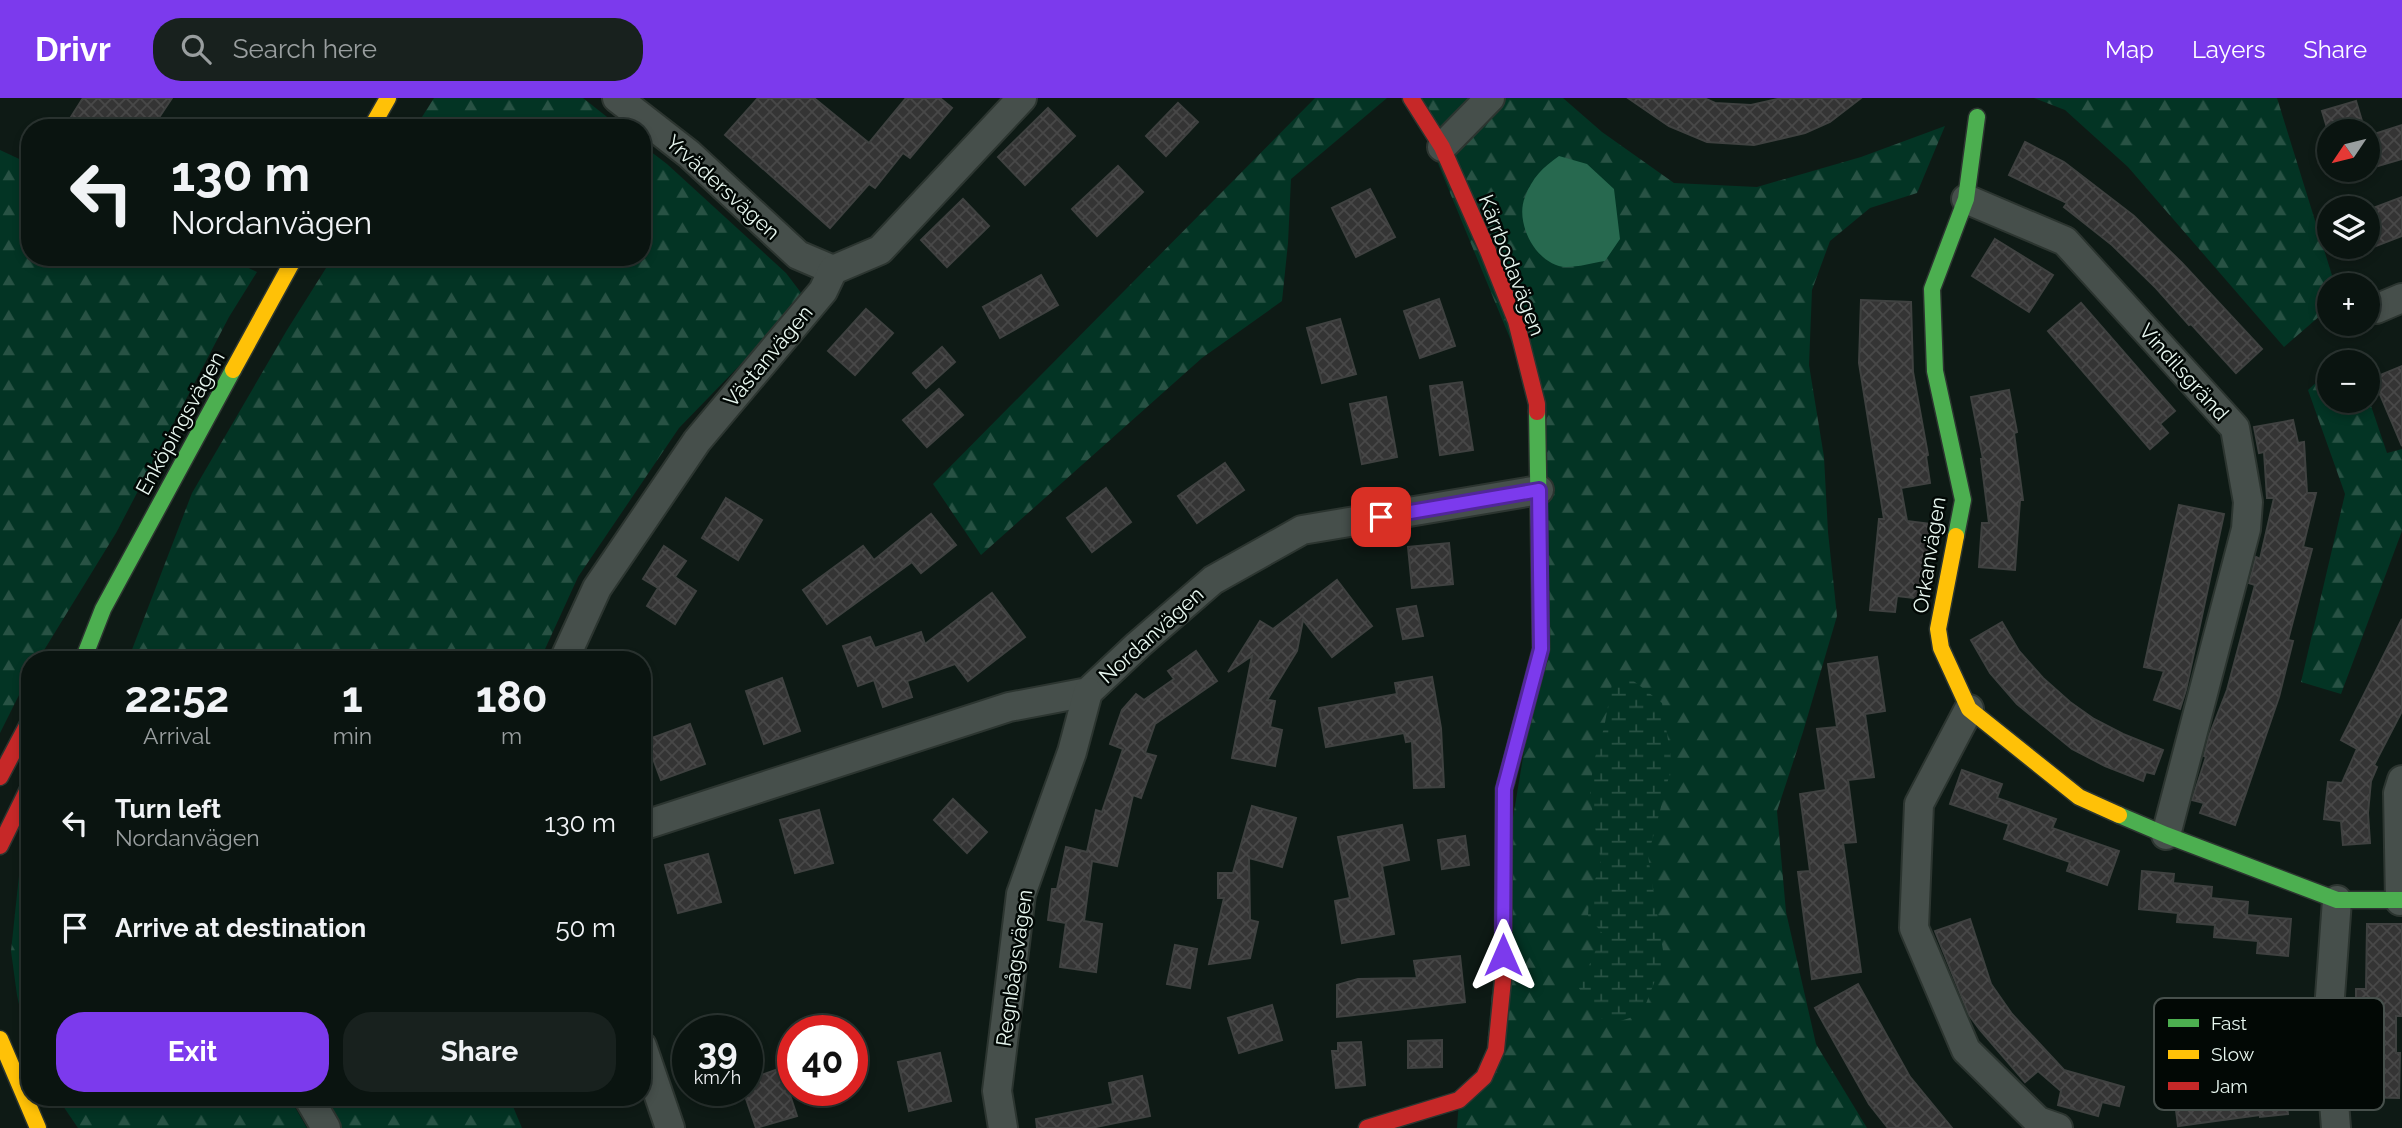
<!DOCTYPE html>
<meta charset="utf-8">
<style>
body{margin:0;font-family:Raleway,sans-serif;background:#18211e;color:#f1f3f6;height:100vh;display:flex;flex-direction:column;font-size:26px;white-space:nowrap}
*{box-sizing:border-box;margin:0}
p{font-size:23px;color:#999e9f}
.icon{flex:none;width:38px;height:38px;fill:none;stroke:currentColor;stroke-width:2;stroke-linecap:round;stroke-linejoin:round}
.map{position:relative;flex:1;overflow:hidden}
.details{position:absolute;left:21px;top:553px;width:630px;height:455px;display:flex;flex-direction:column;background:#0a1410;border-radius:28px;box-shadow:0 4px 10px #0003,0 0 0 2px #2a3330}
.details>*{flex:none}
.guide{position:absolute;left:21px;top:21px;width:630px;height:147px;border-radius:28px;box-shadow:0 4px 10px #0003,0 0 0 2px #2a3330;background:#0a1410;color:#f1f3f6;overflow:hidden}
.needle{width:46px;rotate:235deg}
.fabs{position:absolute;left:2317px;top:21px;display:grid;gap:14px}
.fabs a{display:grid;place-items:center;width:63px;height:63px;border-radius:50%;background:#0a1410;box-shadow:0 4px 10px #0003,0 0 0 2px #2a3330;font-size:35px}
.speed{position:absolute;left:672px;top:917px;display:flex;gap:14px;font-size:35px;font-weight:700;text-align:center}
.speed>*{display:grid;place-content:center;width:91px;height:91px;border-radius:50%;background:#0a1410;box-shadow:0 4px 10px #0003,0 0 0 2px #2a3330;line-height:1}
.speed small{font-size:18px;font-weight:400}
.speed .limit{border:10px solid #d22;background:#fff;color:#111}
.pin{position:absolute;display:grid;place-items:center;width:60px;height:60px;color:#fff;margin:-30px;border-radius:14px;box-shadow:0 4px 10px #0006}
.me{position:absolute;width:77px;margin:-38px;rotate:0deg;stroke-linejoin:round;filter:drop-shadow(0 0 5px #0008)}
.turn{display:flex;align-items:center;gap:24px;height:147px;padding:0 35px;font-size:32px}
.turn .icon{width:91px;height:91px;stroke-width:2.5}
.turn b{display:block;font-size:49px;line-height:60px}
.eta{display:flex;justify-content:space-evenly;align-items:center;height:119px;text-align:center}
.eta b{font-size:42px;font-weight:700;line-height:49px}
.cta{display:flex;gap:14px;margin-top:auto;padding:14px 35px}
.cta a{flex:1;height:80px;border-radius:28px;background:#7c3aed;color:#fff;font-size:28px;font-weight:700;line-height:80px;text-align:center}
.cta a+a{background:#18211e;color:#f1f3f6}
ul{padding:0;list-style:none}
li{display:flex;align-items:center;gap:21px;height:105px;padding:0 35px}
li div{flex:1}
li b{display:block;font-size:26px}
li em{font-style:normal}
header{display:flex;align-items:center;gap:42px;box-sizing:border-box;height:98px;padding:0 35px;background:#7c3aed;color:#fff}
header strong{font-size:33px}
nav{display:flex;gap:38px;margin-inline-start:auto;font-size:24px}
.search{width:490px;height:63px;background:#18211e;display:flex;align-items:center;gap:18px;box-sizing:border-box;padding:0 24px;border-radius:28px;color:#999e9f;font-size:26px}
.map>svg:first-child{display:block}
.forest{fill:url(#forest-firs)}
.wetland{fill:url(#wetland-marsh)}
.water{fill:#27694f}
.building{fill:url(#building-cross-hatch);stroke:#3f4140;stroke-width:2}
.lines{fill:none;stroke-linecap:round;stroke-linejoin:round}
.street-casing{stroke:#2c3530;stroke-width:32}
.fast-casing{stroke:#2c3530;stroke-width:19}
.slow-casing{stroke:#2c3530;stroke-width:19}
.jam-casing{stroke:#2c3530;stroke-width:19}
.street{stroke:#464f4b;stroke-width:28}
.fast{stroke:#4caf50;stroke-width:16}
.slow{stroke:#ffc107;stroke-width:16}
.jam{stroke:#c62828;stroke-width:16}
.route-casing{stroke:#51269a;stroke-width:18}
.route{stroke:#7c3aed;stroke-width:12}
.labels{text-anchor:middle;dominant-baseline:central;stroke-width:5;stroke-linejoin:round;paint-order:stroke}
.street-label{font-size:21px;fill:#e8f7f0;stroke:#020805}
.key{fill:#020805;stroke:#47504c;stroke-width:2}
.key-label{font-size:19px;fill:#e8f7f0}
</style>
<header>
<strong>Drivr</strong>
<div class="search"><svg class="icon" aria-label="search" viewBox="0 0 24 24"><circle cx="10" cy="10" r="6"/><path d="M15 15l6 6"/></svg>Search here</div>
<nav><a>Map</a><a>Layers</a><a>Share</a></nav>
</header>
<div class="map">
<svg width="2402" height="1030" viewBox="0 0 2402 1030">
<defs>
<pattern id="forest-firs" width="22" height="20" patternUnits="userSpaceOnUse" patternTransform="scale(1.75)"><rect width="22" height="20" fill="#033424"/><path d="M5 1l3.5 6h-7zM16 11l3.5 6h-7z" fill="#285244"/></pattern>
<pattern id="wetland-marsh" width="20" height="14" patternUnits="userSpaceOnUse" patternTransform="scale(1.75)"><rect width="20" height="14" fill="#033424"/><path d="M1 5h8M5 5V1M11 12h8M15 12V8" fill="none" stroke="#285244"/></pattern>
<pattern id="building-cross-hatch" width="8" height="8" patternUnits="userSpaceOnUse" patternTransform="scale(1.75)"><rect width="8" height="8" fill="#343434"/><path d="M0 0l8 8M0 8l8-8" fill="none" stroke="#484848"/></pattern>
</defs>
<rect width="100%" height="100%" fill="#0e1a15"/>
<!-- forest -->
<g class="forest">
<polygon points="434,0 583,0 621,30 415,30"/>
<polygon points="1315,0 1387,0 1291,81 1288,145 1282,203 1202,260 981,457 933,386"/>
<polygon points="1411,0 1563,0 1602,34 1674,85 1757,89 1861,59 1945,28 1917,95 1870,110 1830,143 1812,192 1809,267 1824,359 1828,434 1837,518 1803,634 1777,713 1786,814 1816,946 1867,1030 1457,1030 1459,1002 1484,979 1503,780 1541,551 1537,306"/>
<polygon points="2034,0 2277,0 2335,187 2329,187 2329,210 2284,249 2128,69 2065,12"/>
<polygon points="642,47 667,66 786,175 805,200 679,330 578,479 540,562 128,562 192,395 287,232 333,159 642,159"/>
<polygon points="0,52 30,66 30,159 225,159 257,174 229,219 116,435 38,562 30,562 30,575 0,635"/>
<polygon points="2329,273 2329,303 2368,303 2368,299 2387,355 2402,351 2402,433 2341,596 2301,584 2345,396 2308,292"/>
<polygon points="30,758 30,957 17,897 11,853 19,778"/>
<polygon points="57,999 289,999 307,1030 78,1030"/>
<polygon points="317,999 509,999 522,1030 335,1030"/>
</g>
<!-- wetland -->
<polygon class="wetland" points="1631,581 1662,605 1672,667 1648,758 1665,865 1654,885 1642,916 1611,926 1593,915 1579,890 1603,836 1588,818 1589,800 1601,764 1590,699 1593,666 1604,630 1612,586"/>
<!-- water -->
<path class="water" d="M 1559,58 L 1587,66 L 1614,91 L 1620,141 L 1605,163 C 1592,165 1579,169 1566,169 C 1537,168 1514,125 1525,99 C 1532,80 1543,69 1559,58 Z"/>
<!-- building -->
<g class="building">
<polygon points="83,0 172,0 152,30 64,30"/>
<polygon points="758,0 814,0 869,45 906,0 940,0 952,10 910,60 903,55 875,90 869,86 830,130 725,37"/>
<polygon points="1628,0 1704,0 1715,5 1751,7 1782,0 1861,0 1830,24 1805,35 1754,47 1707,44 1669,28"/>
<polygon points="2356,3 2365,33 2328,33 2322,13"/>
<polygon points="1178,5 1198,24 1166,58 1146,38"/>
<polygon points="1048,10 1075,38 1025,87 998,59"/>
<polygon points="2402,27 2402,61 2368,71 2368,38"/>
<polygon points="2025,44 2064,64 2134,118 2182,165 2262,251 2236,275 2191,226 2189,227 2156,190 2112,147 2064,109 2067,105 2009,77"/>
<polygon points="1118,68 1143,94 1097,138 1072,111"/>
<polygon points="1370,91 1395,139 1356,159 1332,110"/>
<polygon points="2402,99 2402,138 2368,151 2368,112"/>
<polygon points="963,101 989,128 947,169 921,142"/>
<polygon points="1995,141 2053,177 2029,214 1972,178"/>
<polygon points="1041,177 1058,207 1000,240 983,209"/>
<polygon points="1439,201 1455,248 1420,260 1404,213"/>
<polygon points="1861,202 1911,204 1913,274 1928,357 1926,358 1930,385 1901,390 1907,423 1932,426 1922,501 1897,498 1895,514 1870,512 1879,421 1884,421 1859,265"/>
<polygon points="2081,205 2175,313 2160,326 2168,335 2150,351 2048,233"/>
<polygon points="866,211 893,235 855,277 828,253"/>
<polygon points="1340,221 1356,276 1322,285 1307,230"/>
<polygon points="942,249 955,264 926,290 913,275"/>
<polygon points="2402,268 2402,348 2373,280"/>
<polygon points="1462,284 1473,352 1440,357 1430,288"/>
<polygon points="939,291 963,317 927,349 903,322"/>
<polygon points="2009,292 2017,334 2014,335 2023,402 2020,402 2015,472 1979,469 1982,425 1989,425 1981,361 1983,361 1971,299"/>
<polygon points="1386,299 1397,359 1362,366 1350,306"/>
<polygon points="2293,322 2298,345 2304,344 2307,395 2316,395 2303,449 2312,451 2288,542 2293,543 2279,599 2235,727 2200,715 2204,705 2192,702 2206,659 2204,658 2209,638 2227,592 2255,487 2249,485 2256,459 2260,461 2274,400 2267,400 2264,354 2259,355 2254,329"/>
<polygon points="1225,365 1244,392 1197,425 1178,398"/>
<polygon points="1106,390 1131,424 1092,454 1067,420"/>
<polygon points="726,400 762,422 738,462 702,440"/>
<polygon points="2179,407 2224,416 2186,592 2180,611 2154,602 2164,573 2144,569"/>
<polygon points="931,416 956,447 921,475 912,464 827,526 803,492 863,448 874,462"/>
<polygon points="1449,445 1453,486 1412,490 1408,449"/>
<polygon points="664,448 686,463 675,479 696,493 675,526 647,508 658,490 643,481"/>
<polygon points="1337,482 1372,528 1332,559 1303,522 1297,553 1267,602 1275,603 1270,629 1282,632 1275,668 1232,660 1252,558 1228,574 1260,523 1273,531"/>
<polygon points="992,495 1025,539 968,583 955,566 907,583 912,599 883,609 874,582 858,588 843,548 870,539 875,550 921,534 925,546"/>
<polygon points="1416,508 1423,538 1403,541 1397,511"/>
<polygon points="2402,521 2402,613 2374,667 2377,669 2371,683 2368,715 2370,745 2343,747 2341,723 2324,721 2328,684 2342,685 2357,651 2341,642"/>
<polygon points="2002,524 2019,553 2043,580 2070,604 2094,621 2123,636 2163,652 2154,676 2146,674 2143,683 2105,668 2072,651 2017,606 1990,575 1971,542"/>
<polygon points="1196,553 1217,583 1155,626 1145,655 1156,658 1141,700 1133,697 1117,768 1092,763 1084,823 1102,826 1096,874 1060,869 1066,825 1048,822 1052,791 1057,791 1066,749 1087,754 1096,712 1102,714 1123,651 1110,646 1122,612 1136,596 1144,602 1174,581 1168,573"/>
<polygon points="1877,559 1885,613 1865,616 1874,679 1848,682 1856,744 1843,745 1861,874 1812,881 1798,774 1810,773 1800,696 1826,692 1817,631 1837,629 1828,566"/>
<polygon points="1432,579 1441,630 1444,689 1414,690 1412,643 1406,644 1404,635 1326,649 1319,610 1397,596 1395,585"/>
<polygon points="782,580 800,633 764,646 746,593"/>
<polygon points="690,626 705,666 661,682 646,642"/>
<polygon points="1962,672 2002,686 1997,700 2056,721 2052,730 2119,753 2107,787 2067,773 2070,764 2004,741 2009,726 1950,706"/>
<polygon points="953,701 987,734 967,755 934,722"/>
<polygon points="1252,708 1296,720 1282,769 1249,760 1250,822 1258,824 1250,860 1209,866 1224,800 1218,800 1218,775 1233,775"/>
<polygon points="819,712 833,765 795,775 780,722"/>
<polygon points="1402,727 1409,762 1382,768 1394,836 1342,845 1335,803 1350,800 1338,739"/>
<polygon points="1465,738 1469,767 1442,771 1438,742"/>
<polygon points="708,756 721,804 678,815 665,767"/>
<polygon points="2142,773 2174,776 2173,785 2212,789 2211,800 2248,804 2247,817 2291,821 2288,858 2257,855 2258,843 2214,839 2215,827 2177,824 2178,815 2139,811"/>
<polygon points="1970,821 1991,886 2012,916 2064,972 2124,989 2119,1008 2102,1004 2098,1018 2058,1007 2061,993 2038,973 2025,984 1980,932 1969,917 1935,833"/>
<polygon points="2367,826 2402,826 2402,918 2396,918 2396,955 2400,955 2399,1000 2356,999 2356,891 2366,891"/>
<polygon points="1175,847 1197,851 1190,890 1167,886"/>
<polygon points="1460,858 1465,904 1337,919 1337,887 1358,881 1417,880 1414,863"/>
<polygon points="1858,886 1910,979 1952,1030 1888,1030 1869,1006 1815,910"/>
<polygon points="1272,907 1282,942 1239,955 1228,920"/>
<polygon points="1442,942 1442,969 1408,970 1408,943"/>
<polygon points="1361,944 1365,987 1336,990 1332,953 1338,953 1338,945"/>
<polygon points="940,955 951,1003 909,1013 898,964"/>
<polygon points="781,970 797,1018 756,1030 743,992 747,992 747,982"/>
<polygon points="2283,975 2288,1016 2260,1019 2260,1017 2178,1028 2173,988"/>
<polygon points="1142,978 1150,1018 1091,1030 1037,1030 1036,1021 1113,1006 1109,985"/>
</g>
<g class="lines">
<!-- street casing -->
<g class="street-casing">
<g id="street">
<polyline points="617,0 689,56 798,157 833,172"/>
<polyline points="1442,49 1490,0"/>
<polyline points="1966,101 2065,143 2235,330 2248,404 2246,431 2166,737"/>
<polyline points="2376,211 2402,200"/>
<polyline points="564,562 597,490 697,343 823,193 833,172 880,152 1022,0"/>
<polyline points="1969,611 1919,706 1914,830 1966,952 2038,1023 2058,1030"/>
<polyline points="642,728 1009,609 1088,594 1138,547 1213,482 1302,432 1539,392"/>
<polyline points="2400,803 2398,695 2402,682"/>
<polyline points="642,948 670,1030"/>
<polyline points="308,999 326,1030"/>
<polyline points="1003,1030 997,993 1021,796 1072,654 1088,594"/>
<polyline points="2336,1030 2328,926 2337,802"/>
</g>
</g>
<!-- fast casing -->
<g class="fast-casing">
<g id="fast">
<polyline points="1956,438 1963,402 1935,273 1932,191 1966,101 1977,19"/>
<polyline points="83,562 103,511 233,272"/>
<polyline points="1506,684 1541,551 1537,314"/>
<polyline points="2119,717 2166,737 2337,802 2402,802"/>
</g>
</g>
<!-- slow casing -->
<g class="slow-casing">
<g id="slow">
<polyline points="371,30 388,0"/>
<polyline points="233,272 295,159"/>
<polyline points="1956,438 1938,531 1941,550 1969,611 2079,699 2119,717"/>
<polyline points="0,941 38,1030"/>
</g>
</g>
<!-- jam casing -->
<g class="jam-casing">
<g id="jam">
<polyline points="1411,0 1442,49 1488,153 1516,223 1537,306 1537,314"/>
<polyline points="0,679 30,622"/>
<polyline points="0,748 30,687"/>
<polyline points="1367,1030 1459,1002 1484,979 1496,952 1503,882 1504,691 1506,684"/>
</g>
</g>
<!-- street -->
<use href="#street" class="street"/>
<!-- fast -->
<use href="#fast" class="fast"/>
<!-- slow -->
<use href="#slow" class="slow"/>
<!-- jam -->
<use href="#jam" class="jam"/>
</g>
<g class="lines">
<!-- route casing -->
<g class="route-casing">
<polyline id="route" points="1381,419 1539,392 1541,551 1504,691 1503,857"/>
</g>
<!-- route -->
<use href="#route" class="route"/>
</g>
<g class="labels">
<!-- street labels -->
<g class="street-label">
<text transform="translate(723 89) rotate(42)">Yrvädersvägen</text>
<text transform="translate(1512 167) rotate(69)">Kärrbodavägen</text>
<text transform="translate(768 258) rotate(-50)">Västanvägen</text>
<text transform="translate(2184 274) rotate(48)">Vindilsgränd</text>
<text transform="translate(180 325) rotate(-61)">Enköpingsvägen</text>
<text transform="translate(1929 457) rotate(-81)">Orkanvägen</text>
<text transform="translate(1151 537) rotate(-42)">Nordanvägen</text>
<text transform="translate(1014 870) rotate(-82)">Regnbågsvägen</text>
</g>
</g>
<!-- legend -->
<rect x="2154" y="900" width="230" height="112" rx="10" class="key"/>
<rect x="2168" y="921" width="31" height="8" fill="#4caf50"/>
<rect x="2168" y="952" width="31" height="9" fill="#ffc107"/>
<rect x="2168" y="984" width="31" height="8" fill="#c62828"/>
<g class="key-label">
<text x="2211" y="932">Fast</text>
<text x="2211" y="963">Slow</text>
<text x="2211" y="995">Jam</text>
</g>
</svg>
<div class="fabs">
<a><svg class="needle" viewBox="-14 -14 28 28"><path d="M0-13l5 13h-10z" fill="#e53935"/><path d="M0 13l5-13h-10z" fill="#999e9f"/></svg></a>
<a><svg class="icon" aria-label="layers" viewBox="0 0 24 24"><path d="M12 4l9 5-9 5-9-5zM3 14l9 5 9-5"/></svg></a>
<a>+</a>
<a>−</a>
</div>
<div class="speed"><div>39<small>km/h</small></div><div class="limit">40</div></div>
<div class="pin" style="left:1381px;top:419px;background:#d93025"><svg class="icon" aria-label="arrive" viewBox="0 0 24 24"><path d="M6 21V4h12l-3 4 3 4H6"/></svg></div>
<svg class="me" style="left:1503px;top:857px" viewBox="-20 -20 40 40"><path d="M0-17L14 15 0 8-14 15z" fill="#7c3aed" stroke="#fff" stroke-width="4"/></svg>
<div class="guide">
<div class="turn"><svg class="icon" aria-label="left" viewBox="0 0 24 24"><path d="M17 20v-9H6M10 6l-5 5 5 5"/></svg><div><b>130 m</b>Nordanvägen</div></div>
</div>
<section class="details">
<div class="eta">
<div><b>22:52</b><p>Arrival</p></div>
<div><b>1</b><p>min</p></div>
<div><b>180</b><p>m</p></div>
</div>
<ul>
<li><svg class="icon" aria-label="left" viewBox="0 0 24 24"><path d="M17 20v-9H6M10 6l-5 5 5 5"/></svg><div><b>Turn left</b><p>Nordanvägen</p></div><em>130 m</em></li>
<li><svg class="icon" aria-label="arrive" viewBox="0 0 24 24"><path d="M6 21V4h12l-3 4 3 4H6"/></svg><div><b>Arrive at destination</b></div><em>50 m</em></li>
</ul>
<div class="cta"><a>Exit</a><a>Share</a></div>
</section>
</div>
